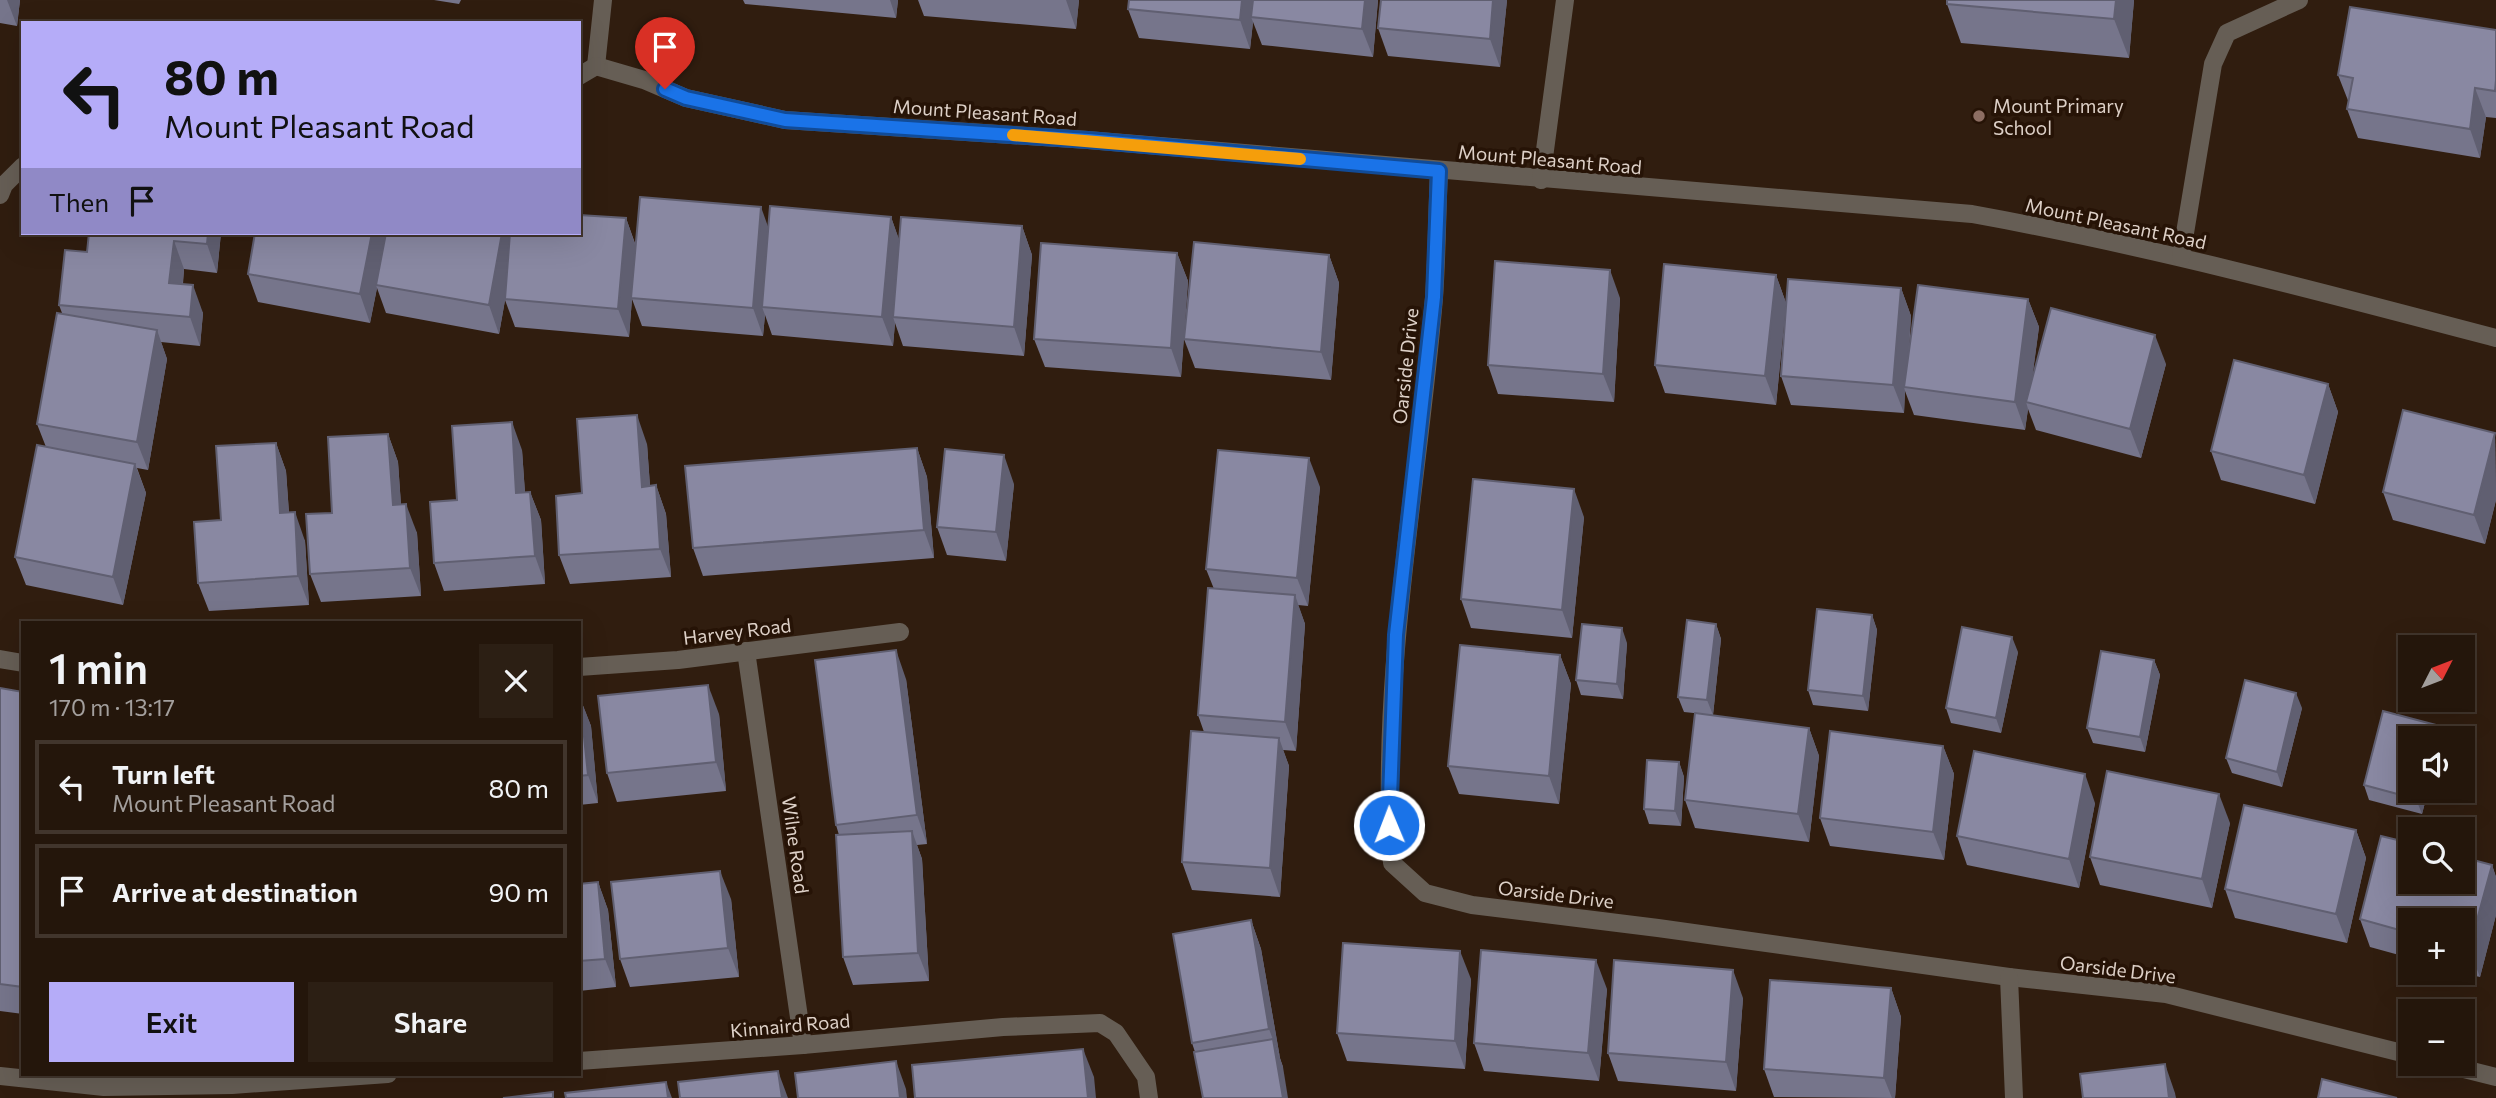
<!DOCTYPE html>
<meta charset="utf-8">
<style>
body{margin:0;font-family:Commissioner,sans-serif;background:#2c1f14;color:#f1f3f6;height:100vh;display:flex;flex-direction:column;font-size:26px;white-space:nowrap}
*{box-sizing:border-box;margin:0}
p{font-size:23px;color:#a39f9d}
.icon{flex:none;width:38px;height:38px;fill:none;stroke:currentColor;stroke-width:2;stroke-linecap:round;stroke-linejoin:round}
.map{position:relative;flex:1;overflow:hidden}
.drawer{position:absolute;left:21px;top:621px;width:560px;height:455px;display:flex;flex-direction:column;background:#24160b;border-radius:0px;box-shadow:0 7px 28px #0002,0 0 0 2px #41352c}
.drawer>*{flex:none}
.banner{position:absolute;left:21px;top:21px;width:560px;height:214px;border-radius:0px;box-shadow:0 7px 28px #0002,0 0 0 2px #41352c;background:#b5acf8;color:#111;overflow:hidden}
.needle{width:46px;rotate:48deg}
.buttons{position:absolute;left:2398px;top:635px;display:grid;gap:14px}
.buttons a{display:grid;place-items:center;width:77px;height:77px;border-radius:0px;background:#24160b;box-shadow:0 7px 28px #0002,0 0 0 2px #41352c;font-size:35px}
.pin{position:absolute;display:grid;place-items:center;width:60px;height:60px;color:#fff;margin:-72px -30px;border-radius:50% 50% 50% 0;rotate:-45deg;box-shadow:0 0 7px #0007}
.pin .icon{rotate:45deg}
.me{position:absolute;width:77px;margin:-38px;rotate:359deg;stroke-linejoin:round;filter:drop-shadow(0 0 5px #0008)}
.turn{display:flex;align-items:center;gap:24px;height:147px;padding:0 28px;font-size:32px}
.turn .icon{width:91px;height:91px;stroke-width:2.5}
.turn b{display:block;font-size:49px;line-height:60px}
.then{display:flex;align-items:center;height:66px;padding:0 28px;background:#0003;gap:14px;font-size:26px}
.round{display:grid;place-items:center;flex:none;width:74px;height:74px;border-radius:0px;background:#2c1f14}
.head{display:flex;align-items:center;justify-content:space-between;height:119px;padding:0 28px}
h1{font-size:42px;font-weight:600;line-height:52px}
.button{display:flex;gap:14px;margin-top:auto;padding:14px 28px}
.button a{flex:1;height:80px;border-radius:0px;background:#b5acf8;color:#111;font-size:28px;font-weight:600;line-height:80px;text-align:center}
.button a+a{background:#2c1f14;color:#f1f3f6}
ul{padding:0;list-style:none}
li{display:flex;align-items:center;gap:21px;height:94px;margin:0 14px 10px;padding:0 14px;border:4px solid #41352c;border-radius:0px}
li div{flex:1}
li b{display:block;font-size:26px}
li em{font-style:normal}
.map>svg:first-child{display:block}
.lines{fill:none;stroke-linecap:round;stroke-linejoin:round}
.minor{stroke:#665e55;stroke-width:18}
.wall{fill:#76758b}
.shaded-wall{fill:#605f71}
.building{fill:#8988a2;stroke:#605f71;stroke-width:2}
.route-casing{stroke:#114b97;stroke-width:18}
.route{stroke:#1a73e8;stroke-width:12}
.slow{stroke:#f59e0b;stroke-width:12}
.education-dot{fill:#8d6e63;stroke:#261306;stroke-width:2.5}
.labels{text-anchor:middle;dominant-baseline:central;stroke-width:7;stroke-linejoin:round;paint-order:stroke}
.poi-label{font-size:19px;fill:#ddd0c7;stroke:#261306;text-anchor:start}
.street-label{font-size:19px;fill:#ddd0c7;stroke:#261306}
</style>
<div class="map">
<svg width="2496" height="1098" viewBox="0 0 2496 1098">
<rect width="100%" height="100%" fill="#301d0f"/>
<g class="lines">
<!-- minor -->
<g class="minor">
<path d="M 596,66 L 644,80 L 686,98 L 785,120 L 1088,140 L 1972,214 C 2149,246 2322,292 2496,338"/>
<polyline points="596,66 603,0"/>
<polyline points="579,76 596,66"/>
<path d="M 1439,171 C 1437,213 1437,256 1434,298 C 1418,486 1380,674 1392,863 L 1425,893 L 1472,905 L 1658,928 L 2009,977 L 2166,994 L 2410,1055"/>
<polyline points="1541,180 1565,0"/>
<polyline points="0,195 4,185 23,166"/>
<polyline points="2181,257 2213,64 2227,33 2299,0"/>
<polyline points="746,651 803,1045"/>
<polyline points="0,659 23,663"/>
<polyline points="579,667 678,660 900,632"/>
<polyline points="2009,977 2014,1098"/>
<polyline points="579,1061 803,1045 1003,1027 1100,1023 1116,1033 1146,1077 1149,1098"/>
<polyline points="2444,1064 2496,1077"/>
<polyline points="0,1076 104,1087 232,1085 388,1074"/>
</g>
</g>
<!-- wall -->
<g class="wall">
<polygon points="0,0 20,0 17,26 0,23"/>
<polygon points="434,0 461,0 459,4"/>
<polygon points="743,0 898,0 896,18 745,4"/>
<polygon points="918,0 1079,0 1076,29 924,16"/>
<polygon points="1129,0 1378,0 1373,57 1262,45 1253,22 1250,49 1139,38 1128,9"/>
<polygon points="1507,0 1500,67 1388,56 1378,28"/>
<polygon points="1947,0 2134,0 2129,58 1961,43 1947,4"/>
<polygon points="2496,30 2496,118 2486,117 2480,158 2358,138 2347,109 2349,103 2338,75"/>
<polygon points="891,217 899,240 1022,226 1032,255 1024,356 903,346 895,323 893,346 772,335 765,315 763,336 642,326 632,299 629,337 515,327 505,300 499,334 386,313 377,288 370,323 258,302 248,274 579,233 626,218 636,246 769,228"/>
<polygon points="89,233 221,233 217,273 184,269 183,284 203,313 200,346 161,342 167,359 148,470 137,468 146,493 123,605 26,585 15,557 46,447 37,424 62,313 59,305 87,252"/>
<polygon points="1177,253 1188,281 1181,377 1045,367 1034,339"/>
<polygon points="1329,255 1339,283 1331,380 1195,368 1184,339"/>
<polygon points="1776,275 1786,303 1776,405 1665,393 1655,365"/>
<polygon points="1901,288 1911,316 1909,352 2028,299 2039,327 2032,378 2166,364 2141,458 2036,430 2028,409 2025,430 1914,415 1905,391 1904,413 1791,405 1781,376"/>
<polygon points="1620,298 1614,402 1498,394 1488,365"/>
<polygon points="2328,384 2338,412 2315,504 2221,480 2211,451"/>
<polygon points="2495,433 2496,500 2485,544 2393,520 2383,492"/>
<polygon points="388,434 398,462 401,505 417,533 421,596 321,602 310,574 332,513"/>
<polygon points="276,443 286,471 289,513 305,541 309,605 209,611 198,583 221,520"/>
<polygon points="647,444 650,486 656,485 666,514 671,577 570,584 559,555 582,493"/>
<polygon points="917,448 927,477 934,558 703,576 693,548"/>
<polygon points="522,450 525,493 530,492 541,520 545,584 444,591 434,563 457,500"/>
<polygon points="1014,484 1006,561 947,555 937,527"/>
<polygon points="1320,487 1308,606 1298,605 1305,624 1296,751 1283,750 1289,766 1280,897 1192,890 1182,862 1204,732 1198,715 1214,589 1206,569"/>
<polygon points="1584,517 1572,638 1471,628 1461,599"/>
<polygon points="1872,615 1877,630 1868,711 1813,705 1808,690"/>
<polygon points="1716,624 1721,639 1713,715 1684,712 1678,697"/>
<polygon points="1627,643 1623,699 1581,695 1576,680"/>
<polygon points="2018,652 2001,733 1951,723 1946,708"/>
<polygon points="1560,655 1571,684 1559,804 1459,794 1448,766"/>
<polygon points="2154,660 2160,675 2145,752 2093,743 2087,728"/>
<polygon points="906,679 927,844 917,845 922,859 929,981 853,985 843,957 839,835 836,825"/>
<polygon points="0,688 23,692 23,1014 0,1011"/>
<polygon points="579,698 580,698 591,726 598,803 579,805"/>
<polygon points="2302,708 2282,787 2232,773 2226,758"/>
<polygon points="719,714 726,791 617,802 607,773"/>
<polygon points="1809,728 1819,756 1809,842 1695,828 1685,800"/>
<polygon points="1943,746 1954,774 1944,860 1830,846 1820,818"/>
<polygon points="1679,762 1684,777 1681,826 1649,824 1644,809"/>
<polygon points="2364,785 2410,791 2428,791 2422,814 2369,800"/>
<polygon points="2095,803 2079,888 1967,865 1957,836"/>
<polygon points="2230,823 2212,908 2100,885 2090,857"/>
<polygon points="2356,830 2366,858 2347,943 2235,918 2225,889"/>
<polygon points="2492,865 2496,877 2496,915 2480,977 2462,973 2462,920 2410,920 2410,958 2370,947 2360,919"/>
<polygon points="598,882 608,910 616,987 579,991 579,884"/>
<polygon points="731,899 739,977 630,987 620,959"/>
<polygon points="1251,920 1261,949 1280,1058 1283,1067 1195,1052 1192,1043"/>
<polygon points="1471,979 1465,1069 1347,1061 1337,1033"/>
<polygon points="1891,988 1901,1017 1895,1098 1774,1097 1764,1069"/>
<polygon points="1607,989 1599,1081 1484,1071 1474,1043"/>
<polygon points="1743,998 1736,1091 1618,1081 1608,1053"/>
</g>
<!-- shaded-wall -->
<g class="shaded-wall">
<polygon points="7,0 20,0 17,26"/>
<polygon points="890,0 898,0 896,18"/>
<polygon points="1066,0 1079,0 1076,29"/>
<polygon points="1242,0 1255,0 1251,17 1253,22 1250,49 1240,20"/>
<polygon points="1365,0 1378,0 1373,57 1362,29"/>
<polygon points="1493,0 1507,0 1500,67 1490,39"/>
<polygon points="2116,0 2134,0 2129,58 2114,19"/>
<polygon points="2475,88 2486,117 2480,158 2470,129"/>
<polygon points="761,207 771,235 762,307 765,315 763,336 753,308"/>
<polygon points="891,217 901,245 893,317 895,323 893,346 882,317"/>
<polygon points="626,218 636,247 629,337 618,309"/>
<polygon points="1022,226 1032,255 1024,356 1014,327"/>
<polygon points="208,233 221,233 217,273 207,244"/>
<polygon points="372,233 387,233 376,285 377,288 370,323 360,294"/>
<polygon points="502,233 510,233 515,245 499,334 489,305"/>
<polygon points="174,241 184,269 180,311 169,283"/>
<polygon points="1177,253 1188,281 1181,377 1171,348"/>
<polygon points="1329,255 1339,283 1331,380 1321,352"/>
<polygon points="1610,270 1620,298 1614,402 1603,374"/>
<polygon points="1776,275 1786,303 1776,405 1765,376"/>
<polygon points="193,285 203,313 200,346 190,317"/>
<polygon points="1901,288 1911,316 1906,387 1904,387 1905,391 1904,413 1893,385"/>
<polygon points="2028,299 2039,327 2029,403 2026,402 2028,409 2025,430 2015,402"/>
<polygon points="157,330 167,359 148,470 137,442"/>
<polygon points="2155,335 2166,364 2141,458 2130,429"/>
<polygon points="2328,384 2338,412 2315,504 2304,475"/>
<polygon points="637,415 647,444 652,515 642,487"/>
<polygon points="512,422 522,450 527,522 516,493"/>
<polygon points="2495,433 2496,500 2485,544 2474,515"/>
<polygon points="388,434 398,462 403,534 393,505"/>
<polygon points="276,443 286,471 291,542 280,513"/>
<polygon points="917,448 927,477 934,558 924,530"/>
<polygon points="1004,455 1014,484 1006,561 996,532"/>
<polygon points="1309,458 1320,487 1308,606 1297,578"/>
<polygon points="135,464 146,493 123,605 113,577"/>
<polygon points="656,485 666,514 671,577 660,549"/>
<polygon points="1574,489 1584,517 1572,638 1562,610"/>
<polygon points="530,492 541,520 545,584 535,556"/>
<polygon points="406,504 417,533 421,596 410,568"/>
<polygon points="295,512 305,541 309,605 298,576"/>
<polygon points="1295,595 1305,624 1296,751 1285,722"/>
<polygon points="1872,615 1877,630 1868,711 1863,696"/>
<polygon points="1716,624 1721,639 1713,715 1707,700"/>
<polygon points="1622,628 1627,643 1623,699 1617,684"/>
<polygon points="2012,637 2018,652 2001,733 1996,718"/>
<polygon points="896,650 906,679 927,844 917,815"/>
<polygon points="1560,655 1571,684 1559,804 1549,776"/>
<polygon points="2154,660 2160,675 2145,752 2140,737"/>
<polygon points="708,685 719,714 726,791 716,762"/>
<polygon points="2296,693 2302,708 2282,787 2277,772"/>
<polygon points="580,698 591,726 598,803 588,775"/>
<polygon points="2436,725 2441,738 2433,738"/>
<polygon points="1809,728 1819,756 1809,842 1798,814"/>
<polygon points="1279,738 1289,766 1280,897 1270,868"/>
<polygon points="1943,746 1954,774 1944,860 1933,832"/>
<polygon points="1679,762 1684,777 1681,826 1675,811"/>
<polygon points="2085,774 2095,803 2079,888 2069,859"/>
<polygon points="2419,791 2428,791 2422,814 2416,799"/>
<polygon points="2219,794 2230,823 2212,908 2202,879"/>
<polygon points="2356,830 2366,858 2347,943 2336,914"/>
<polygon points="912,831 922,859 929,981 918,953"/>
<polygon points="2492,865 2496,877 2496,915 2480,977 2469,949"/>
<polygon points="720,871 731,899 739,977 728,948"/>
<polygon points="598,882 608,910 616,987 605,959"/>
<polygon points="1251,920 1261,949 1280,1058 1269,1029"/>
<polygon points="1460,951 1471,979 1465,1069 1455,1041"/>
<polygon points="1596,960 1607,989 1599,1081 1588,1053"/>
<polygon points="1733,970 1743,998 1736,1091 1726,1062"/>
<polygon points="1891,988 1901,1017 1895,1098 1892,1098 1884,1078"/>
<polygon points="1273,1039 1283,1067 1288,1098 1283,1098"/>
<polygon points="1083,1049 1094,1077 1096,1098 1088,1098"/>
<polygon points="896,1061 906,1089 907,1098 900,1098"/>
<polygon points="2165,1064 2175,1093 2176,1098 2169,1098"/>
<polygon points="778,1071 788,1098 782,1098"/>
<polygon points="666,1082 672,1098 668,1098"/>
</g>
<!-- building -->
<g class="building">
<polygon points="1129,0 1242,0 1240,20 1128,9"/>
<polygon points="1253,0 1365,0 1362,29 1251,17"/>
<polygon points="1381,0 1493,0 1490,39 1378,28"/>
<polygon points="1947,0 2116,0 2114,19 1947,4"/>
<polygon points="2350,7 2496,30 2496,80 2495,91 2475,88 2470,129 2347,109 2353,78 2338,75"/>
<polygon points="640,197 761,207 753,308 631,298"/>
<polygon points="770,206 891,217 882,317 762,307"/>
<polygon points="579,215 626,218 618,309 505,299 510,233 579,233"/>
<polygon points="901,217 1022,226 1014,327 893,317"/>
<polygon points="89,233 208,233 207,244 174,241 169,283 193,285 190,317 59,305 65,250 87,252"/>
<polygon points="255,233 372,233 360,294 248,274"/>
<polygon points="386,233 502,233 489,305 376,285"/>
<polygon points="1194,242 1329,255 1321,352 1184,339"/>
<polygon points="1041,243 1177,253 1171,348 1034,339"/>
<polygon points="1495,261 1610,270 1603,374 1488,365"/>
<polygon points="1664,264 1776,275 1765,376 1655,365"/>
<polygon points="1788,279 1901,288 1893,385 1781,376"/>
<polygon points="1918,285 2028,299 2015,402 1904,387"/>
<polygon points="2051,308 2155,335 2130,429 2026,402"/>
<polygon points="57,313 157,330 137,442 37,424"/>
<polygon points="2234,360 2328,384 2304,475 2211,451"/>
<polygon points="2403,410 2495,433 2474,515 2383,492"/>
<polygon points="637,415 642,487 656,485 660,549 559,555 556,496 582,493 577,419"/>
<polygon points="512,422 516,493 530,492 535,556 434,563 430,502 457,500 452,426"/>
<polygon points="388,434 393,505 406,504 410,568 310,574 306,514 332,513 328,437"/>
<polygon points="276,443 280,513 295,512 298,576 198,583 194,522 221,520 216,446"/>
<polygon points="37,445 135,464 113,577 15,557"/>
<polygon points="917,448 924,530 693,548 685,466"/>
<polygon points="945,449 1004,455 996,532 937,527"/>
<polygon points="1218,450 1309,458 1297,578 1206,569"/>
<polygon points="1473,479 1574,489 1562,610 1461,599"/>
<polygon points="1208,588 1295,595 1285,722 1198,715"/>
<polygon points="1817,609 1872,615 1863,696 1808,690"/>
<polygon points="1687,620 1716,624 1707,700 1678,697"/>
<polygon points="1582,624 1622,628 1617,684 1576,680"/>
<polygon points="1962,627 2012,637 1996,718 1946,708"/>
<polygon points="1460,645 1560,655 1549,776 1448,766"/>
<polygon points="896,650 917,815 836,825 815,660"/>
<polygon points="2101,651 2154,660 2140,737 2087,728"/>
<polygon points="2245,680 2296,693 2277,772 2226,758"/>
<polygon points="708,685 716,762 607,773 598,696"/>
<polygon points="0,688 23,692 23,987 0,984"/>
<polygon points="579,698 580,698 588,775 579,776"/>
<polygon points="2383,711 2436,725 2433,738 2410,738 2410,791 2419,791 2416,799 2364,785"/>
<polygon points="1695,713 1809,728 1798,814 1685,800"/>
<polygon points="1191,731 1279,738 1270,868 1182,862"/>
<polygon points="1830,731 1943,746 1933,832 1820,818"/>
<polygon points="1974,751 2085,774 2069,859 1957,836"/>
<polygon points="1647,760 1679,762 1675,811 1644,809"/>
<polygon points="2107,771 2219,794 2202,879 2090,857"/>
<polygon points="2244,805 2356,830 2336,914 2225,889"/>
<polygon points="912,831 918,953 843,957 836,835"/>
<polygon points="2381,836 2410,843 2410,882 2462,882 2462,857 2492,865 2469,949 2462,947 2462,920 2410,920 2410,933 2360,919"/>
<polygon points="720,871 728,948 620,959 611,882"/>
<polygon points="598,882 605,959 579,961 579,884"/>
<polygon points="1251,920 1269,1029 1192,1043 1173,934"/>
<polygon points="1343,943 1460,951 1455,1041 1337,1033"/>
<polygon points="1481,950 1596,960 1588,1053 1474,1043"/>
<polygon points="1614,960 1733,970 1726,1062 1608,1053"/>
<polygon points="1770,980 1891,988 1884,1078 1764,1069"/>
<polygon points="1273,1039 1283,1098 1203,1098 1194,1052"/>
<polygon points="1083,1049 1088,1098 915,1098 912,1065"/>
<polygon points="896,1061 900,1098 798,1098 795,1073"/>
<polygon points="2165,1064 2169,1098 2083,1098 2080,1074"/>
<polygon points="778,1071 782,1098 680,1098 678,1082"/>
<polygon points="2322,1079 2397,1098 2318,1098"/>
<polygon points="666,1082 668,1098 566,1098 565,1093"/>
<polygon points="553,1092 553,1098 503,1098"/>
</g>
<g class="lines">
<!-- route casing -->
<g class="route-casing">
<polyline id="route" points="665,89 686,98 785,120 1088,140 1439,171 1434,297 1396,635 1389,825"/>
</g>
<!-- route -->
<use href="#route" class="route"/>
<!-- slow -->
<polyline class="slow" points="1013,135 1300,159"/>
</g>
<!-- markers -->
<circle class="education-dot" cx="1979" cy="116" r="7"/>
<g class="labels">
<!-- poi labels -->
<g class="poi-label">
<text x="1993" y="105">Mount Primary<tspan x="1993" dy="22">School</tspan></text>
</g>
<!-- street labels -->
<g class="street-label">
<text transform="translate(985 112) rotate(4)">Mount Pleasant Road</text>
<text transform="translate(1550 159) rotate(5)">Mount Pleasant Road</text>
<text transform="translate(2116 223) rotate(12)">Mount Pleasant Road</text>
<text transform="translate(1405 366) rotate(-84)">Oarside Drive</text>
<text transform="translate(737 631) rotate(-7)">Harvey Road</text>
<text transform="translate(796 845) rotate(82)">Wilne Road</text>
<text transform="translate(1556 894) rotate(7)">Oarside Drive</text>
<text transform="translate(2118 969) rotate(7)">Oarside Drive</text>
<text transform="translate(790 1025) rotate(-5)">Kinnaird Road</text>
</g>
</g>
</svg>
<div class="buttons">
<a><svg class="needle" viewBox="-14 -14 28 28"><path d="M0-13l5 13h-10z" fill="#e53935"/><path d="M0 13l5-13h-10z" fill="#a39f9d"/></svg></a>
<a><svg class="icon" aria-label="sound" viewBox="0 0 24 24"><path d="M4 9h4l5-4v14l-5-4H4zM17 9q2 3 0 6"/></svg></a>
<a><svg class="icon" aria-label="search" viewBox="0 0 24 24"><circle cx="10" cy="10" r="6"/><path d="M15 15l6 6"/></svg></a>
<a>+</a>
<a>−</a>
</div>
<div class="pin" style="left:665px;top:89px;background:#d93025"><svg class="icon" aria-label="arrive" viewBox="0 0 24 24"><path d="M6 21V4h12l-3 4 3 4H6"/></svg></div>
<svg class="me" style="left:1389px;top:825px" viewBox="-20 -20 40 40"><circle r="17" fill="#1a73e8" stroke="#fff" stroke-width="3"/><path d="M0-11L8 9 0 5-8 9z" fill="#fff"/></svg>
<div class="banner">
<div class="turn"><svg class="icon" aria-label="left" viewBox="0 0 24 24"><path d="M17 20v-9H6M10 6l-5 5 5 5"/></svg><div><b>80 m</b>Mount Pleasant Road</div></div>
<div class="then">Then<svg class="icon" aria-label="arrive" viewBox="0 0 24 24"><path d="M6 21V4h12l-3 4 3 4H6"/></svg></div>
</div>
<section class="drawer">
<div class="head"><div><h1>1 min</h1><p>170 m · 13:17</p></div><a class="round"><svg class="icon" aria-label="close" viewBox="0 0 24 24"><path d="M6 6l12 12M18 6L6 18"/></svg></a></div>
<ul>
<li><svg class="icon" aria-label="left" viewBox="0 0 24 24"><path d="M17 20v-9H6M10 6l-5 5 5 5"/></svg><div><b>Turn left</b><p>Mount Pleasant Road</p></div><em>80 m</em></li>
<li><svg class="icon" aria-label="arrive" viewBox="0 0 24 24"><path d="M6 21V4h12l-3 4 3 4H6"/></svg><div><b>Arrive at destination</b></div><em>90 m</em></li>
</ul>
<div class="button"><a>Exit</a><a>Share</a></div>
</section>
</div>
